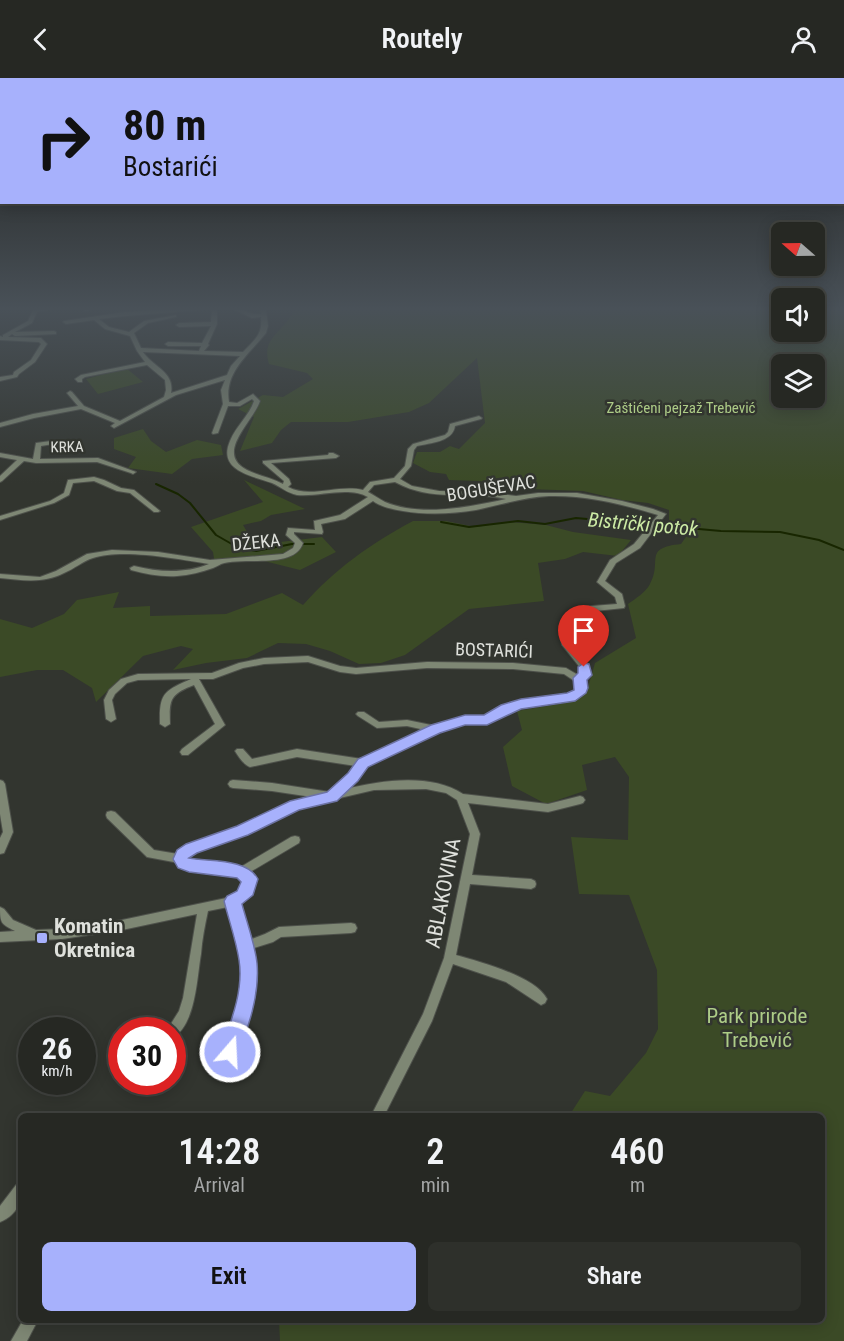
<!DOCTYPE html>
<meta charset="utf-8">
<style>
body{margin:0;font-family:"Roboto Condensed",sans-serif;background:#2e302b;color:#f1f3f6;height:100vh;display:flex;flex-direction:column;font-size:22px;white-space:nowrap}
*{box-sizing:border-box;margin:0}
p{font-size:20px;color:#a4a6a6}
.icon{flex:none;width:33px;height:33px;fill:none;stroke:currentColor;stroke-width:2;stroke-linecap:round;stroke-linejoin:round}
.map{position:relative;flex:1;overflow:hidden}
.sheet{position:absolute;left:18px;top:1035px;width:807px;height:210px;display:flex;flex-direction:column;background:#262823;border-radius:9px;box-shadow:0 3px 15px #0003,0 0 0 2px #424441}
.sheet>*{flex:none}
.banner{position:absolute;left:0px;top:0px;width:844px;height:126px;box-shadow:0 3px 15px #0003,0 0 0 2px #424441;background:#a7b1fc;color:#111;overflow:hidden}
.needle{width:39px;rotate:290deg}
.tools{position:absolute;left:771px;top:144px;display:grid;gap:12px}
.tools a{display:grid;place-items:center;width:54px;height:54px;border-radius:9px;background:#262823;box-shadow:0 3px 15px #0003,0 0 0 2px #424441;font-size:30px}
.speed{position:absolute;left:18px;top:939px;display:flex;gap:12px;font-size:30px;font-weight:700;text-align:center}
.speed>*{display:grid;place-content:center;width:78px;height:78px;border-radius:50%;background:#262823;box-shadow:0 3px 15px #0003,0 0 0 2px #424441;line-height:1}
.speed small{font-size:15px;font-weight:400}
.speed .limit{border:9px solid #d22;background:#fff;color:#111}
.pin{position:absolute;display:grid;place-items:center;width:51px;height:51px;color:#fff;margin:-62px -26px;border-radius:50% 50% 50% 0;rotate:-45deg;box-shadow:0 0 6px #0007}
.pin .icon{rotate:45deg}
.me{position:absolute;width:66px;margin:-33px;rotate:19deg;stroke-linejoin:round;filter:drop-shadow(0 0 4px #0008)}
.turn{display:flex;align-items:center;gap:21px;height:126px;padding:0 24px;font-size:27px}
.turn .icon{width:78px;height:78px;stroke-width:2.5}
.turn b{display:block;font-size:42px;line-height:51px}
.eta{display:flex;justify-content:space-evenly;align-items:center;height:102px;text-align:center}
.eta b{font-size:36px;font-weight:600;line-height:42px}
.cta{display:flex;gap:12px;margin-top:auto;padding:12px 24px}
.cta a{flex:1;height:69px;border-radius:9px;background:#a7b1fc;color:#111;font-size:24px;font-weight:600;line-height:69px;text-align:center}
.cta a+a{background:#2e302b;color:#f1f3f6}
header{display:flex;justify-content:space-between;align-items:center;height:78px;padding:0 24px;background:#262823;font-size:27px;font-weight:600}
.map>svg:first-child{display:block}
.green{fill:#3b4a26;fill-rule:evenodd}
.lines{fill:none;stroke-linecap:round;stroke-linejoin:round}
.stream{stroke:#182600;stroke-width:2}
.minor-casing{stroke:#4e514b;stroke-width:2}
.minor{fill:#7e8774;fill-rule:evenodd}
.route{fill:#a7b1fc;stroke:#6d73a4;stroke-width:1.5}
.poi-dot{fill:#a7b1fc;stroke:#32352f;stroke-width:2}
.labels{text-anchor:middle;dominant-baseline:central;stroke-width:5;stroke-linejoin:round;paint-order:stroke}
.far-park-label{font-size:15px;fill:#adcc87;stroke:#32352f}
.far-street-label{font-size:15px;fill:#dfe1dc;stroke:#32352f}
.street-label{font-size:18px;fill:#dfe1dc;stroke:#32352f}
.water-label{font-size:20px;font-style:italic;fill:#cceba5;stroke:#32352f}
.near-street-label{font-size:21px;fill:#dfe1dc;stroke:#32352f}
.near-poi-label{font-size:21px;font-weight:bold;fill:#dfe1dc;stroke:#32352f;text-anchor:start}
.near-park-label{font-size:21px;fill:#adcc87;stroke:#32352f}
</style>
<header><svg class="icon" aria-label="back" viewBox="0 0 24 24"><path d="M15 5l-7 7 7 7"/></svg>Routely<svg class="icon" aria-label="person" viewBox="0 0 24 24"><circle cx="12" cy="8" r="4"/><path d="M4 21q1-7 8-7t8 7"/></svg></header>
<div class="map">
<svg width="844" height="1263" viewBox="0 0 844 1263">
<rect width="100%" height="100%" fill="#32352f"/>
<!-- green -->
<g class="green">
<path d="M 297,229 L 781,229 L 782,254 L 814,254 L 815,229 L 844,229 L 844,1263 L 280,1263 L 279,1242 L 822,1242 L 822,1038 L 569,1038 L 585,1013 L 610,1018 L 646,975 L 658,951 L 657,892 L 629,817 L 579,816 L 571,759 L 628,762 L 629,699 L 615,679 L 582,687 L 587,712 L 546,726 L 512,708 L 503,669 L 522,652 L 517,633 L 565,625 L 587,613 L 595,585 L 636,560 L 628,526 C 635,521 646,514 650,506 C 663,483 642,470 681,466 L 690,453 L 669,442 L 669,432 L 648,425 L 622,422 L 583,413 L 528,411 L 479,403 L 449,402 L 446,396 L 430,394 L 413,385 L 417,374 L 440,374 L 450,368 L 459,371 L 485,345 L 477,280 L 429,325 L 409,334 L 348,344 L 291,344 L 281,352 L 272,365 L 240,373 L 254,339 L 238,331 L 263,317 L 283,319 L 313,301 L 307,295 L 269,286 C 262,263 277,257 289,241 C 292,236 294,233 297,229 ZM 782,286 L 814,286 L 814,320 L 782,320 Z"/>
<polygon points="126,290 143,304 98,316 86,301"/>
<polygon points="143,351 151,363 166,374 197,362 221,367 223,377 192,381 172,396 128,390 136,379 114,371 114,360"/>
<polygon points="244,402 305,431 271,437 261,443 243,447 255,467 322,459 336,474 300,492 252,480 215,487 213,474 191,449 263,424"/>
<path d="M 413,443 L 446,443 L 475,449 L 510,444 L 546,447 L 573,454 L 631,462 L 618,478 L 583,474 L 565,481 L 538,485 L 544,523 L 469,531 L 405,577 L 381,585 L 359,586 L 330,573 L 306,566 L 278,565 L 247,580 L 206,585 L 173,592 L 193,571 L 181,568 L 143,578 L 96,624 L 92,610 L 63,592 L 37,592 L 0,599 L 0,541 L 32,550 L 64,536 L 77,522 L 119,514 L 113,530 L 150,528 L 150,538 L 226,536 L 282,515 L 303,527 C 335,491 370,466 413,443 Z"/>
</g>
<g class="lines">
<!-- stream -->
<g class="stream">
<polyline points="156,406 178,416 190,425 216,457 237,469 256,473 292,466 314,466"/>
<polyline points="441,444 469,449 518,443 545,446 576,440 721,453 780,454 819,462 844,472"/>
</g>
<!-- minor casing -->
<g class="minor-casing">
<g id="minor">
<polygon points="53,229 63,229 37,234 32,245 15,254 54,253 56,254 56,256 15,258 12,256 8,259 41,260 47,266 35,284 19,296 17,299 0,303 0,299 13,297 14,294 31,282 41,266 39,264 0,262 0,258 3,259 3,257 28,243 33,232"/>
<polygon points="88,229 94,229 88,233 84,233 84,231"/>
<path d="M 206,229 L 224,229 L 217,231 L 217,246 L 208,266 L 209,267 L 204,273 L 243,274 C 254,262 263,257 261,239 L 252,240 L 229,229 C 241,228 249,238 261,236 L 260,232 L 264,229 L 270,229 L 266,232 L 268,248 L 266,255 C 248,277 224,295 229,324 L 237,325 L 253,316 L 260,323 C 253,344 214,375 247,392 C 259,398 272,400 283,406 L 284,403 L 263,385 L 263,383 L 328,377 L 329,375 L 333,375 L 339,378 L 336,380 L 271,385 L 289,401 L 291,406 L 288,409 C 310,421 338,406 363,412 L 370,404 L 394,400 L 405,388 L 408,371 L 413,366 L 445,357 L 448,354 L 450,346 L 479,338 L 482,340 L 481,341 L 455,348 C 453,364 430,365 417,368 L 414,372 L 411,388 L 400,401 L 412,408 L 439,413 L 484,414 L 516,418 L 538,415 L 577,415 L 622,423 L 653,431 L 666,436 L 640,470 L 616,485 L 605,503 L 622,516 L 625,528 L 624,530 L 585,534 L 605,564 L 604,566 C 587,572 583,560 569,563 L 590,592 L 588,599 L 584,601 L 585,603 L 582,617 L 570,623 L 521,629 L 509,632 L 487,645 L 465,645 L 439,653 L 366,688 L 356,702 L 346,711 C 382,702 431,695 463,716 L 548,726 L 580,718 L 583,719 L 585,722 L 583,725 L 580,726 L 548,734 L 468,725 L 480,756 L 472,797 L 531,801 L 535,803 L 536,806 L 535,809 L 531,811 L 470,806 L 456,877 C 480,884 535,898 547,921 L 545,925 L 541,927 L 506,904 L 453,886 L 432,943 L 384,1038 L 371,1038 L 423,936 L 444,880 L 470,756 L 457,722 L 446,715 L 426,711 L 374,712 L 297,730 L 246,756 L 195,773 L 188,778 L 190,783 L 239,790 L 291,759 L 295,758 L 299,759 L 300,762 L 299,765 L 250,794 L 252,798 L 254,809 L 247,821 L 238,825 L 249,862 L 265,856 L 279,849 L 351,845 L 355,846 L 357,850 L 355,854 L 351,855 L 281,859 L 273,864 L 251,871 C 260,907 247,940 235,974 L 233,978 L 229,980 L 225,978 L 223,974 L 238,929 L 243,906 L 243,894 L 241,875 L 228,829 L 208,833 C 205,847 202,861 201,876 C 197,898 196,948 172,960 L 172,952 L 167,952 L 179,933 L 183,920 L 197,836 L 122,852 L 62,861 L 0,864 L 0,854 L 15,853 C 1,846 0,845 0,829 L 4,831 L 13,842 L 36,852 L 62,851 L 122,842 L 231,819 L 239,815 L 244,808 L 242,801 C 223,792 200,796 180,788 L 179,785 L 147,779 L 107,740 L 106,737 L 107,734 L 111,733 L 115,734 L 154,772 L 178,776 L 179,773 L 187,767 L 239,750 L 291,724 L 312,719 L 272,713 L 233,710 L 230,709 L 228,706 L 230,703 L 233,702 L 272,705 L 330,714 L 350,696 L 356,688 L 297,679 L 250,689 C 244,687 238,678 235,673 L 237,671 L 243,671 L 252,681 L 297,671 L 362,681 L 425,652 L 407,648 L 377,650 L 358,638 L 356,636 L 358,634 L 364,634 L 379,644 L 407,642 L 436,648 L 465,639 L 485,639 L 503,628 L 521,623 L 568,617 L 575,613 L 576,604 L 564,596 L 513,591 L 427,590 L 356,596 L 340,594 L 308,584 L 264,586 L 243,590 L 213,601 L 199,601 L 225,647 L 188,677 L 182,677 L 180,674 L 182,671 L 215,646 L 194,607 C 170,616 169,622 170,646 L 165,649 L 160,646 C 159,615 164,613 191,601 L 138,602 L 127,605 L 115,616 L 112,622 L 116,641 L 111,644 L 106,641 L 104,622 L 109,612 L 121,601 L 138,596 L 212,595 L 239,585 L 264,580 L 308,578 L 340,588 L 356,590 L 427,584 L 513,585 L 566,590 L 578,597 L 581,595 L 582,592 L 562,567 L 561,561 L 562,559 L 575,556 L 596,563 L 575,532 L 579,529 L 617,526 L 615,519 L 597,504 L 610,482 L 634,466 L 658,437 C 623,426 585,417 549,418 C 524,419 501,427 476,432 C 452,436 427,437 403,433 C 392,431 381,429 373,423 L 345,441 L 321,446 L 323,454 L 322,456 L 294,454 L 294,456 L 303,465 C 294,492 243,478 221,486 C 219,487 216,489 213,490 C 202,494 189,497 177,498 C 161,499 146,496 131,492 L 130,490 L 134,488 C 159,494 184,496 209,486 C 178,481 122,470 93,480 C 83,483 74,491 64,495 C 43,506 22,502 0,500 L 0,496 L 40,499 L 56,493 L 87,476 L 112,472 L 158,474 L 210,482 L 283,476 L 293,470 L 295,465 L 286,457 L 288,450 L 315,452 L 314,443 L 340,437 L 368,419 C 348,408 320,419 297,417 C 287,415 281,409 272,405 C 253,398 217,393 230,363 C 236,348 249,338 254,323 L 252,321 L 240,328 L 228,328 L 218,355 L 213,356 L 212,355 L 223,326 L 221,312 L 225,302 L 176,317 L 114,350 L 111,348 L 115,345 L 81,331 L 34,340 L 0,349 L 0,345 L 33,336 L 78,328 L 67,315 L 70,313 L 72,314 L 84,328 L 120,343 L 164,319 L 166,312 L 165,302 L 147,287 L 85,299 L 82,301 L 82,304 L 78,304 L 75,301 L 81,297 L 145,284 L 137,273 L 130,258 L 105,251 L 94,242 L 66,246 L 63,244 L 64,243 L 125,234 ZM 212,231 L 211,244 L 179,245 L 176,247 L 179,249 L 211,248 L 202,265 L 168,264 L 165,266 L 168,268 L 201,268 L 199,273 L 141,270 L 134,255 L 148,245 L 176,239 L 176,237 L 144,243 L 129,254 L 109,249 L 99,241 L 125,238 ZM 143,274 L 240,278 L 231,288 L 227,297 L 171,315 C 175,294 153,289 143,274 ZM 395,404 C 434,425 466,412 506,421 C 470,429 420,439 385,424 C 379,421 374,417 368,414 L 374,407 Z"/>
<polygon points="51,363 53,364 53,366 41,368 40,381 98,380 136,394 133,396 131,395 97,384 36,385 24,383 2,403 0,404 0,398 17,382 0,379 0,375 33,381 36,365"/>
<polygon points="94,399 104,402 121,410 134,412 160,433 158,434 154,434 130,415 117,413 94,403 73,405 69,417 54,425 0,442 0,438 50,423 64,415 68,402"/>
<polygon points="0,702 3,703 5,706 13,754 4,775 0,776 0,760 3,754 0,736"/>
<path d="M 21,1105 C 21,1123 19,1136 0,1144 L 0,1128 L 16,1107 Z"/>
<polygon points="23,1242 38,1242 27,1263 11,1263"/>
</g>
</g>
<!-- minor -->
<use href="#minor" class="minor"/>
</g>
<!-- sky -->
<linearGradient id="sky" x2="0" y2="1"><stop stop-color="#1c1d1a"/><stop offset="0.57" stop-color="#495158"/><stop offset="1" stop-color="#495158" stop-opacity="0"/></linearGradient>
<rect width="844" height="405" fill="url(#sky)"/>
<!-- route -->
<path class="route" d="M 584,585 L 589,586 L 592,597 L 587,602 L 588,610 L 586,615 L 575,623 L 521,631 L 487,647 L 465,647 L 440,655 L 368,689 L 358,703 L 337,723 L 299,732 L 248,757 L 197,775 L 189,780 C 209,784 247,780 258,801 L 253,817 L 242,826 C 247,845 255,866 257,885 C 260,917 248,951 236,980 L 230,983 L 223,980 L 220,974 C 230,946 244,913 239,882 C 236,862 229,843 224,823 L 227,818 L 237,813 L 241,804 L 237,800 L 189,794 L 178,790 L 173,781 L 177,772 L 186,766 L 237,748 L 290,723 L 327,714 L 348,695 L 358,681 L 431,647 L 465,637 L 484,637 L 501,627 L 521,621 L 567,615 L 574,612 L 573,600 L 578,595 L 578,589 Z"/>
<!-- markers -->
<rect class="poi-dot" x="36" y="854" width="12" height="12" rx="3"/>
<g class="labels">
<!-- far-park labels -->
<g class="far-park-label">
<text x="681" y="330">Zaštićeni pejzaž Trebević</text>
</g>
<!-- far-street labels -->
<g class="far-street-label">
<text transform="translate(67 369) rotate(-1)">KRKA</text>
</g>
<!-- street labels -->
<g class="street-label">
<text transform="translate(491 410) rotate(-9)">BOGUŠEVAC</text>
<text transform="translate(256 464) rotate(-6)">DŽEKA</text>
<text transform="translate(494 572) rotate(2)">BOSTARIĆI</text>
</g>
<!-- water labels -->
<g class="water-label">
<text transform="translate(643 446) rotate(5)">Bistrički potok</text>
</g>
<!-- near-street labels -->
<g class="near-street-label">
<text transform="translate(443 815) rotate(-79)">ABLAKOVINA</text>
</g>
<!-- near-poi labels -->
<g class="near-poi-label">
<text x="54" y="848">Komatin<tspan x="54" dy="24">Okretnica</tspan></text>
</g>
<!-- near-park labels -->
<g class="near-park-label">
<text x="757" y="938">Park prirode<tspan x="757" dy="24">Trebević</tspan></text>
</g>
</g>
</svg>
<div class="tools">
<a><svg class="needle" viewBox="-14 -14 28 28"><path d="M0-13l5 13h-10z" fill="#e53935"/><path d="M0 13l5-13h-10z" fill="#a4a6a6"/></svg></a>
<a><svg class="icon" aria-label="sound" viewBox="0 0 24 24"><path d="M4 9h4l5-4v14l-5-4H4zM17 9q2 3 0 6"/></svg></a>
<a><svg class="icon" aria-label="layers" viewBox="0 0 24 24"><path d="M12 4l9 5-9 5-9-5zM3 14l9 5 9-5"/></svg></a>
</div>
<div class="speed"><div>26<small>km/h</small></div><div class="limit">30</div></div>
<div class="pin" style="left:584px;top:589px;background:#d93025"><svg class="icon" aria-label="arrive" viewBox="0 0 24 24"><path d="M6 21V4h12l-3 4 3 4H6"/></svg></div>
<svg class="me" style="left:230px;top:974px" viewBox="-20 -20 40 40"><circle r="17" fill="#a7b1fc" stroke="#fff" stroke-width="3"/><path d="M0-11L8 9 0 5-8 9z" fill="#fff"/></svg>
<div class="banner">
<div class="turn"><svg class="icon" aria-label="right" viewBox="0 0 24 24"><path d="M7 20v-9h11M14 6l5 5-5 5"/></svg><div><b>80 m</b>Bostarići</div></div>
</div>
<section class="sheet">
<div class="eta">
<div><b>14:28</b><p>Arrival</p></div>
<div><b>2</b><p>min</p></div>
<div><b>460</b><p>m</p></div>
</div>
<div class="cta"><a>Exit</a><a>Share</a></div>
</section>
</div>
